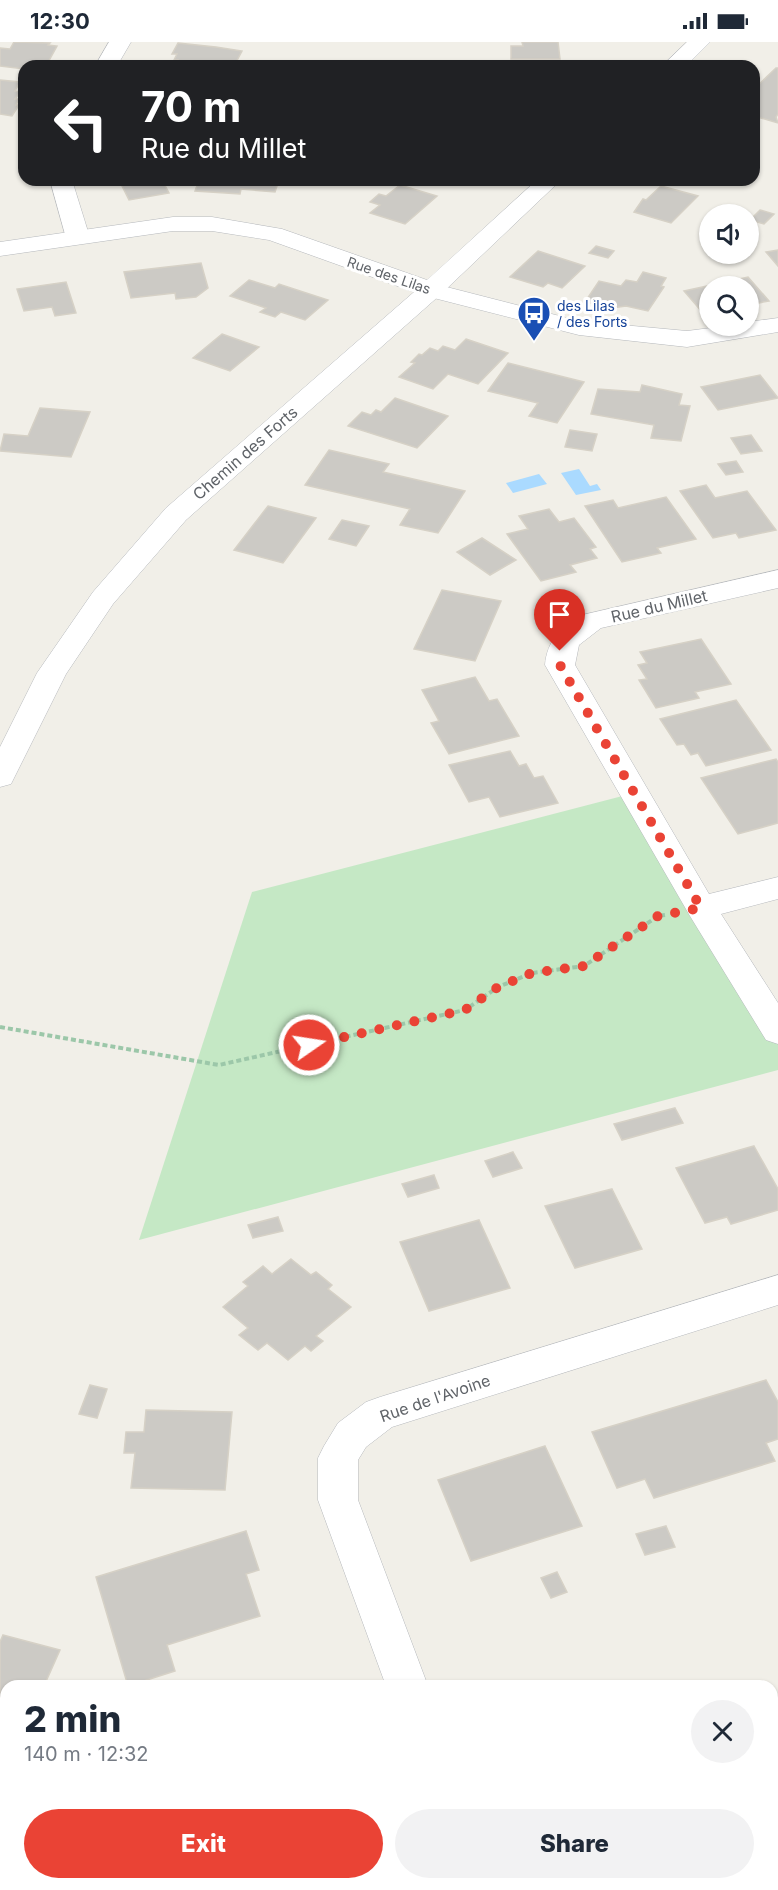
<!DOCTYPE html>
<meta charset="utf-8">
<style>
body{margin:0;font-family:Inter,sans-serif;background:#f2f2f3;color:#1f2937;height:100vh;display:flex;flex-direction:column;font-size:22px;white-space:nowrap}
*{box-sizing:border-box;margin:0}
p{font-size:20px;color:#747a83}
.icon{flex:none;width:33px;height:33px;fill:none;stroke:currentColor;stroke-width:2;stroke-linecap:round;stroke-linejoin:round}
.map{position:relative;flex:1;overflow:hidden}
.sheet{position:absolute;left:0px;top:1638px;width:778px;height:210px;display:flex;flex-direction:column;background:#fff;border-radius:18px 18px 0 0;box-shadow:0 2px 4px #0004}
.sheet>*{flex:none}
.guide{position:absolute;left:18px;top:18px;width:742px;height:126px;border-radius:18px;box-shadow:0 2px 4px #0004;background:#202124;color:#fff;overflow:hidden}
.buttons{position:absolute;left:699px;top:162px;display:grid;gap:12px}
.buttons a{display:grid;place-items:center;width:60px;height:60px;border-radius:50%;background:#fff;box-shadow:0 2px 4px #0004;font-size:30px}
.pin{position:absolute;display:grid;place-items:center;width:51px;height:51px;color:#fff;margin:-62px -26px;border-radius:50% 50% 50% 0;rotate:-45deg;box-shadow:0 0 6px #0007}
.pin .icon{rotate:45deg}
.me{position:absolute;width:66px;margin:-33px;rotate:77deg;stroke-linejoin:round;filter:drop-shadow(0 0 4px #0008)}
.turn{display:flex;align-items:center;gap:21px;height:126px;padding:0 24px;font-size:27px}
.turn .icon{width:78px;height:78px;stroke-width:2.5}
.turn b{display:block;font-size:42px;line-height:51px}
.round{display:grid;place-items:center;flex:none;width:63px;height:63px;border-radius:32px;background:#f2f2f3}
.head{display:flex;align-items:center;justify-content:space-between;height:102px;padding:0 24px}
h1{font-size:36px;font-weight:800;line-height:45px}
.primary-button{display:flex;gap:12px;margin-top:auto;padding:12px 24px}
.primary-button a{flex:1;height:69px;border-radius:36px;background:#ea4335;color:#fff;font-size:24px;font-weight:800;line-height:69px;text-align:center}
.primary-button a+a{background:#f2f2f3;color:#1f2937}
.status{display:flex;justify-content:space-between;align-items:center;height:42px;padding:0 30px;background:#fff;direction:ltr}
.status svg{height:16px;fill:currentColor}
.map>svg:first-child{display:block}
.green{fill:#c5e8c5}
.water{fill:#aadaff}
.building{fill:#cccac5;stroke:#d6d1c6;stroke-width:1.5}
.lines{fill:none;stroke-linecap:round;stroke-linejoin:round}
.minor-casing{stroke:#b5b8bc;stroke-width:1}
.tertiary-casing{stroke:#b5b8bc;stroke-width:1}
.path{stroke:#9cc7a9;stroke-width:4;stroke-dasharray:5 3;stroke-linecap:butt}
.minor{fill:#fff;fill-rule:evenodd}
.tertiary{fill:#fff;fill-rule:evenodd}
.route{stroke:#ea4335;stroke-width:10;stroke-dasharray:0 18}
.labels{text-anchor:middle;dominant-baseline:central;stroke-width:6;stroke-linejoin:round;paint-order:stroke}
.far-street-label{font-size:14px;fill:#5f6368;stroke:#fff}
.far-transit-label{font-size:14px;fill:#164399;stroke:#fff;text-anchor:start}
.street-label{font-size:16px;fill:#5f6368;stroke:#fff}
</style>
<div class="status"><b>12:30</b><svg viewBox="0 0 49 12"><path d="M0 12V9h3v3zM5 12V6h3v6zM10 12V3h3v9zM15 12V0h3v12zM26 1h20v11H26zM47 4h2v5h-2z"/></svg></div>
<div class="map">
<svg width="778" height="1848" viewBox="0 0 778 1848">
<rect width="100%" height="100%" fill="#f1efe8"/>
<!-- green -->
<polygon class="green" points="634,751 778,987 778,1028 139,1198 252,850"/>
<!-- water -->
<g class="water">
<polygon points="579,427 590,444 597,442 601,448 576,453 561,431"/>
<polygon points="539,432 547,442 513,451 506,441"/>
</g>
<!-- building -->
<g class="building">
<polygon points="14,0 50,1 48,3 57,4 46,24 24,24 24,27 0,24 0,6 10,7"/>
<polygon points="522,0 558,0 560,17 511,17 511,4 523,4"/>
<polygon points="178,1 216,5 242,9 234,24 176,24 178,18 174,18 177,12 172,12"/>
<polygon points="776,26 778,26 778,72 776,75 778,81 754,74 754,47"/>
<polygon points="0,38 20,40 15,49 20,50 15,57 19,57 16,63 19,63 12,74 0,72"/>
<polygon points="119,138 162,138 169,151 129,158"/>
<polygon points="199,138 279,138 275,150 241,147 240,152 195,149"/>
<polygon points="400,143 437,154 405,182 370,171 380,163 370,160 379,152 386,154"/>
<polygon points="661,144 698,154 671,181 634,170 643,157 646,158"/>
<polygon points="760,168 774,172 764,182 750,178"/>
<polygon points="596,204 614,209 608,216 589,211"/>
<polygon points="778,208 778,224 766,210"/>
<polygon points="538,209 585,224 562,246 548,241 543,245 510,235"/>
<polygon points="201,221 208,246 196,255 176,257 175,251 131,256 124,230"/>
<polygon points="643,230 666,236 661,244 664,245 648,269 626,264 612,266 585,260 599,239 621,244 626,238 637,240"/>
<polygon points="748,235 769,259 748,263 748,244 710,244 710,268 702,270 684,249"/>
<polygon points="249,238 275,246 279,242 328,258 305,278 281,270 275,275 260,270 266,266 230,254"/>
<polygon points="66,240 76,271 55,274 52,265 24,269 17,247"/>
<polygon points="222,292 259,305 230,329 193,316"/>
<polygon points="466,297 508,311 478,342 448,332 433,347 399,335 415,321 411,320 419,312 422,313 430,306 438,309 443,304 455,308"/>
<polygon points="508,321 584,340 557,381 529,374 538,361 488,349"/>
<polygon points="760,333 778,356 718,368 701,345"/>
<polygon points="642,343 682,352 679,363 690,364 681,399 651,396 654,383 591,372 598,347 640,350"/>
<polygon points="395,356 448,374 417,406 348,384 362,370 371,373 376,368 381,370"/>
<polygon points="40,366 90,370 71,415 0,409 4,392 28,394"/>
<polygon points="570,388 597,392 592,409 565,405"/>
<polygon points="751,393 762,409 741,412 731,396"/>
<polygon points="329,408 389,422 383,430 465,449 438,491 400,483 410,467 305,443"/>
<polygon points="736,419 743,430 726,433 718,422"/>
<polygon points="706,443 715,456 747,449 776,488 739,496 736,491 713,496 680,449"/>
<polygon points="666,455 696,497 657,506 661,511 622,520 585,464 613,458 618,466"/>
<polygon points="268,464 316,476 283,521 234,508"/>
<polygon points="549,467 559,480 574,476 596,505 590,507 597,516 570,523 576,530 541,539 507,492 528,487 519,474"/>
<polygon points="342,478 369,484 356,504 329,497"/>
<polygon points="482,496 516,518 490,533 457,510"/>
<polygon points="442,548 501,559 475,619 414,607"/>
<polygon points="701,597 731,642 695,650 699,656 656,666 639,638 647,637 638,623 647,621 640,610"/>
<polygon points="475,635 489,659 497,657 519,694 449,712 431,681 439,679 422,648"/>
<polygon points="736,658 771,708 706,724 698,711 691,713 684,702 677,703 660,677"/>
<polygon points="510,709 519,724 526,722 534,736 543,734 558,761 500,775 489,755 469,760 449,723"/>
<polygon points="776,717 778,720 778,781 738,792 701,736"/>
<polygon points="675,1066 683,1081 622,1098 614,1082"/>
<polygon points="754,1104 778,1147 778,1168 731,1182 727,1175 705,1181 676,1126"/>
<polygon points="513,1110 522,1126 493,1135 485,1119"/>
<polygon points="434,1133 439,1146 408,1155 402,1142"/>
<polygon points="612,1147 642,1207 575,1226 545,1164"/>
<polygon points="278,1175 283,1189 253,1196 248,1183"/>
<polygon points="479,1178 510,1246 429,1269 400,1200"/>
<polygon points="291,1217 311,1233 316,1230 332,1243 328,1247 351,1265 316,1294 323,1299 311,1309 305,1304 288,1318 267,1301 258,1308 239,1293 248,1286 223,1265 248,1244 243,1240 263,1224 272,1232"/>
<polygon points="766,1338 778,1360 778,1397 766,1401 775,1419 654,1456 645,1437 617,1446 592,1390"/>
<polygon points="90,1343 107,1347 97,1376 79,1372"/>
<polygon points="146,1368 232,1370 225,1448 131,1446 135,1411 124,1411 126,1390 144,1390"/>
<polygon points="545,1404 582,1484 471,1519 438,1438"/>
<polygon points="666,1484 675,1505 645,1513 636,1492"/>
<polygon points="246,1489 259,1528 246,1532 260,1574 167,1603 175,1629 128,1644 96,1535"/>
<polygon points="557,1530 567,1550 551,1556 541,1536"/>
<polygon points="3,1593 60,1608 44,1644 6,1644 6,1657 0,1656 0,1600"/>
<polygon points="6,1709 6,1751 0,1752 0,1710"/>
</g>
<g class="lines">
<!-- minor casing -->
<g class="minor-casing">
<g id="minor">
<polygon points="109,0 131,0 117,24 95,24"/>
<polygon points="50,138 72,138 90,196 86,201 70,201 66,196"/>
<polygon points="431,241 579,279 687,289 726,284 748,284 748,280 778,276 778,290 687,305 579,293 422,253 419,248 422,243"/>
<path d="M 778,528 L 778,546 L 601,586 L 579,603 L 575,623 L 709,852 L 778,835 L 778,857 L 721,872 L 778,961 L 778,1002 L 766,998 L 690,874 L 545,623 C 547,599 561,584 582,573 Z"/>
<polygon points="778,1233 778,1263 392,1385 366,1405 358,1418 358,1458 428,1644 386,1644 318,1458 318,1416 324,1404 338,1381 366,1360 380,1355"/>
<polygon points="418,1842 465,1842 463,1848 416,1848"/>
</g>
</g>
<!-- tertiary casing -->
<g class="tertiary-casing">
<g id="tertiary">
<polygon points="687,0 710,0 686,24 662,24"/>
<polygon points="537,138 561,138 440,253 186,478 113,562 66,632 11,742 0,745 0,705 37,631 93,550 166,466 414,250 269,198 212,189 173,189 0,214 0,200 173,175 212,175 282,187 427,238"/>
</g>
</g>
<!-- path -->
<polyline class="path" points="0,985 219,1023 465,968 498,945 532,931 584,924 658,874 665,873"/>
<!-- minor -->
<use href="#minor" class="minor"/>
<!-- tertiary -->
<use href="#tertiary" class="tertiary"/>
</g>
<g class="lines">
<!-- route -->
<polyline class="route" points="309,1003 465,968 498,945 532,931 584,924 658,874 701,866 560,623 560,609"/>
</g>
<!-- icons -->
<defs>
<g id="bus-pin" transform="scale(1.725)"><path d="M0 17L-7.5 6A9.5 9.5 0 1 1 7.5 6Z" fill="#1a4fb4" stroke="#fff"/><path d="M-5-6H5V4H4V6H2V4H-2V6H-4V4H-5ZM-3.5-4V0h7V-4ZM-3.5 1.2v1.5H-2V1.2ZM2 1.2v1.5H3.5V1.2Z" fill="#fff"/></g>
</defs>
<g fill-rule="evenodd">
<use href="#bus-pin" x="534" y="271"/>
</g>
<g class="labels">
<!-- far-street labels -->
<g class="far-street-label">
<text transform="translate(389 233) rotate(19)">Rue des Lilas</text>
</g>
<!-- far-transit labels -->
<g class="far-transit-label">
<text x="557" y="263">des Lilas<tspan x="557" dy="16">/ des Forts</tspan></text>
</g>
<!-- street labels -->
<g class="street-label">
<text transform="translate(245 411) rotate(-41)">Chemin des Forts</text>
<text transform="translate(659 564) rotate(-13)">Rue du Millet</text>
<text transform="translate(435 1356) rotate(-19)">Rue de l'Avoine</text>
</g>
</g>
</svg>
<div class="buttons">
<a><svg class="icon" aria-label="sound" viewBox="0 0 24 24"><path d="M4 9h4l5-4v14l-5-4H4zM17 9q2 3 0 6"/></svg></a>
<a><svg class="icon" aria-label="search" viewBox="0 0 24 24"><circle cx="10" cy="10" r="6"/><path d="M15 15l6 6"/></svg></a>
</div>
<div class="pin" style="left:560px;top:609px;background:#d93025"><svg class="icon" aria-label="arrive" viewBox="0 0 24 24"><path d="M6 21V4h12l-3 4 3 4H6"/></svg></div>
<svg class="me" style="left:309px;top:1003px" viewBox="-20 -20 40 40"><circle r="17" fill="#ea4335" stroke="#fff" stroke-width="3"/><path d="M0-11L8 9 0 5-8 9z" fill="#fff"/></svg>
<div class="guide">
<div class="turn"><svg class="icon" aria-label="left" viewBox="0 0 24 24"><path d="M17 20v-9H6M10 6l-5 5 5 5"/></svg><div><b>70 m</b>Rue du Millet</div></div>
</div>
<section class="sheet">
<div class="head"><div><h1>2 min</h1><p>140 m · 12:32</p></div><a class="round"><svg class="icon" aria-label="close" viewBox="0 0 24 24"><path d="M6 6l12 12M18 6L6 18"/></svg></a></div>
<div class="primary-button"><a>Exit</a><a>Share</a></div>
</section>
</div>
